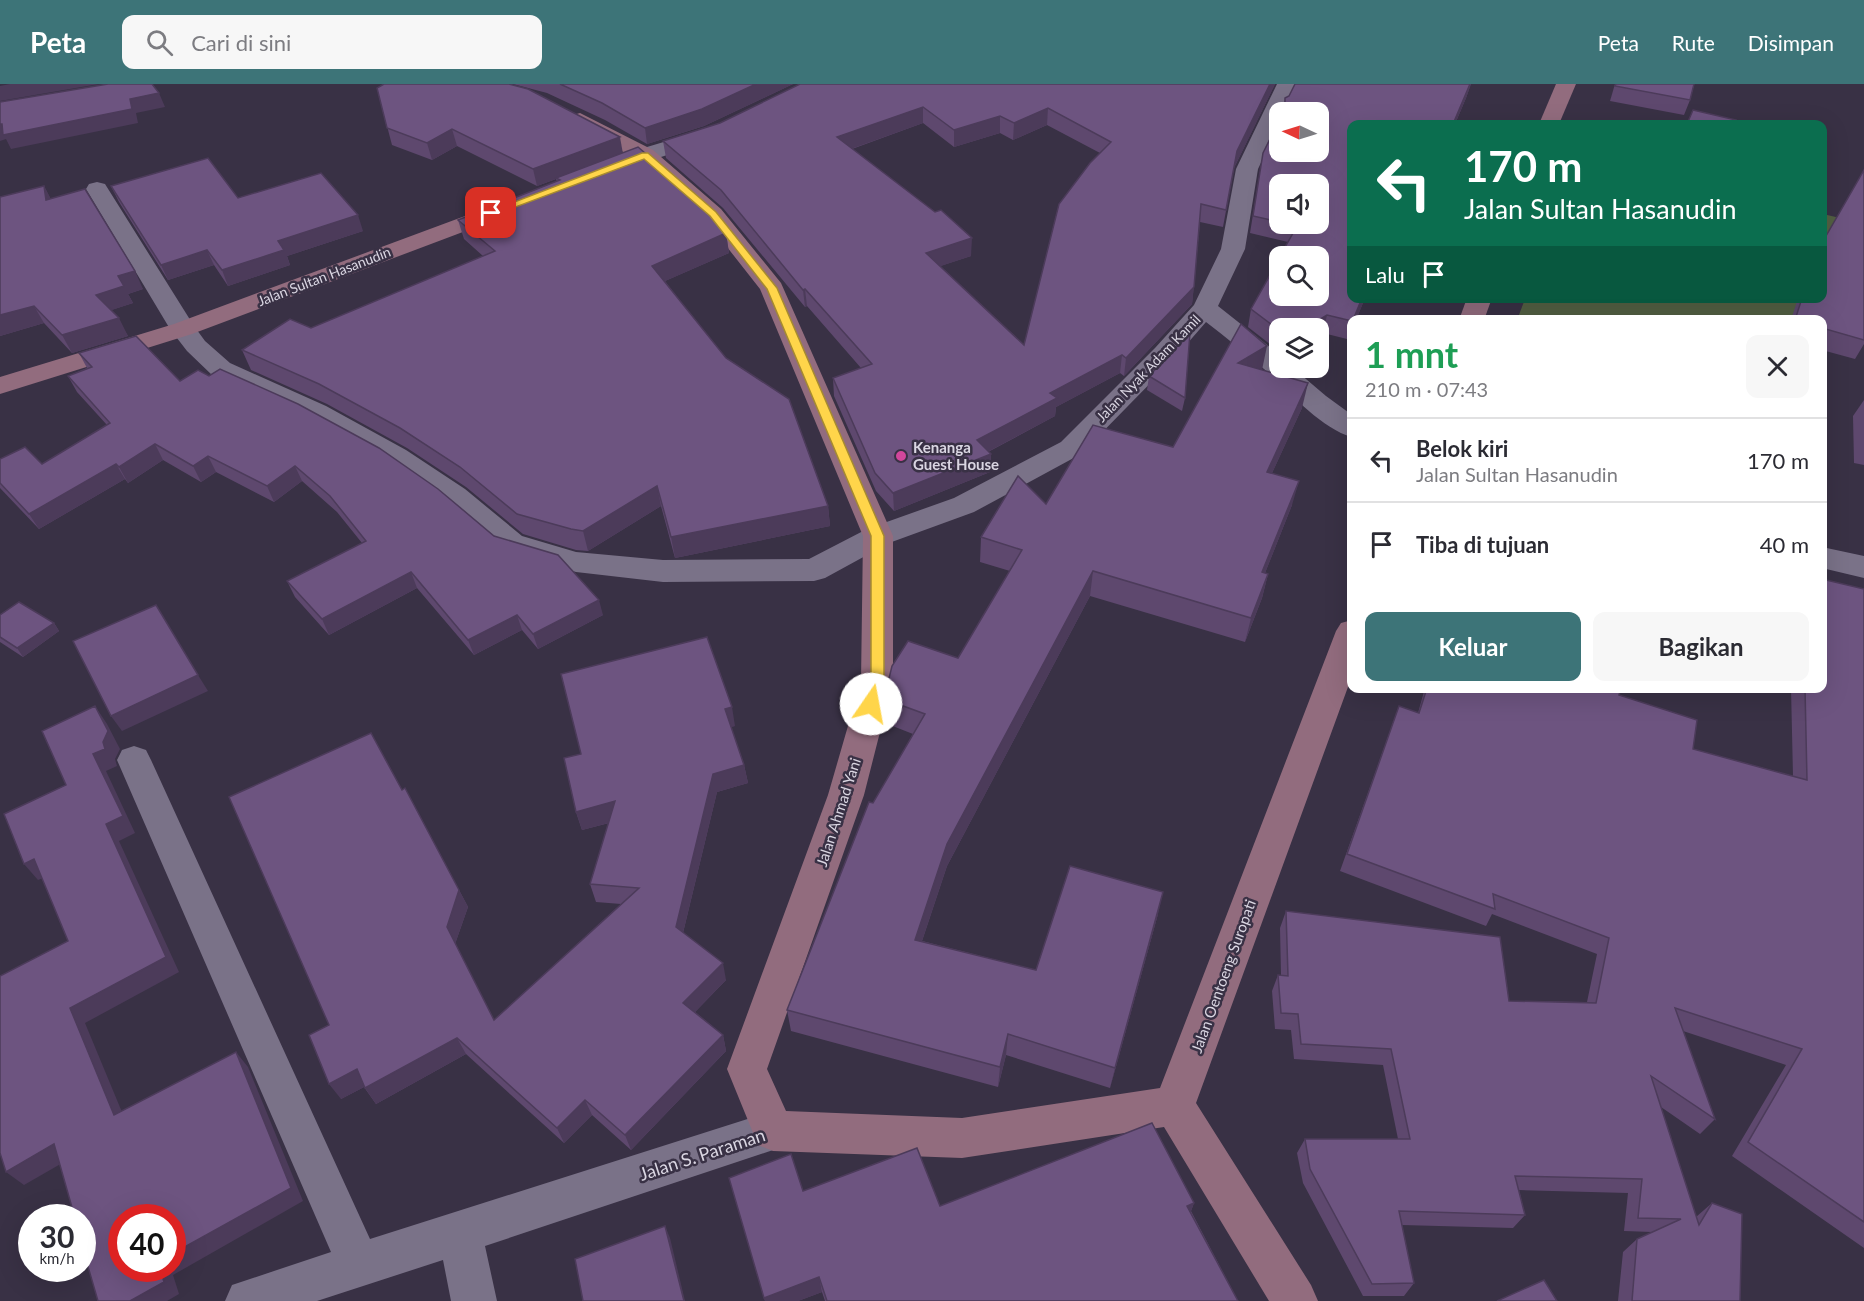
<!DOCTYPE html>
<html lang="id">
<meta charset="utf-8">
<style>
body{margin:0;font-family:Lato,sans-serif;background:#f7f7f7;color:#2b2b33;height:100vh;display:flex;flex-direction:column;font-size:22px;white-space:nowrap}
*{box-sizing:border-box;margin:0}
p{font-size:20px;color:#7c7c81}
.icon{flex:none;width:33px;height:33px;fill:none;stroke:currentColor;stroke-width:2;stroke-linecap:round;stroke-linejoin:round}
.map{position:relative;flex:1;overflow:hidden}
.panel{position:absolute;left:1347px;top:231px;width:480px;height:378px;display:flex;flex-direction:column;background:#fff;border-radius:12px;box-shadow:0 6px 24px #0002}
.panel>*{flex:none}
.top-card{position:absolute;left:1347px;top:36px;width:480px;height:183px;border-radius:12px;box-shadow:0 6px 24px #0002;background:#0b6e4f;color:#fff;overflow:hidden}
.needle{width:39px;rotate:274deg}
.controls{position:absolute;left:1269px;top:18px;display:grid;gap:12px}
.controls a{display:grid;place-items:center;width:60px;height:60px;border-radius:12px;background:#fff;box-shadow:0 6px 24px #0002;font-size:30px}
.speed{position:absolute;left:18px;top:1120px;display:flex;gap:12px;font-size:30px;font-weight:700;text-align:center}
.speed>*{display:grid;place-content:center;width:78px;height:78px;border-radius:50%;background:#fff;box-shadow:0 6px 24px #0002;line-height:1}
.speed small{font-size:15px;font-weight:400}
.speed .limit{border:9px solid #d22;background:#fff;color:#111}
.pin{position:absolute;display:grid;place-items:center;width:51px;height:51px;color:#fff;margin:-26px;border-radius:12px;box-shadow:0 3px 9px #0006}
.me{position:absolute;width:66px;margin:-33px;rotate:12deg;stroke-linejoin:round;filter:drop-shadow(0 0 4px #0008)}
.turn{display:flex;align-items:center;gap:21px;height:126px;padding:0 18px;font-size:27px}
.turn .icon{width:78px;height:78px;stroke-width:2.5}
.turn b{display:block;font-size:42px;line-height:51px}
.then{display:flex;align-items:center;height:57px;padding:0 18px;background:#0003;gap:12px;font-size:22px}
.round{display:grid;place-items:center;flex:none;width:63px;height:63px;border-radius:12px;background:#f7f7f7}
.headline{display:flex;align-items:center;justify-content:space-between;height:102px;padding:0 18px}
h1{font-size:36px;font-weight:700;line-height:45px;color:#1e9e55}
.cta{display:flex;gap:12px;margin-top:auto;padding:12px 18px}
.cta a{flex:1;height:69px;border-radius:12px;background:#3d7478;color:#fff;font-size:24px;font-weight:700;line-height:69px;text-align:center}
.cta a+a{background:#f7f7f7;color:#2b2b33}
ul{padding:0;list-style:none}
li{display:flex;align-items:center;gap:18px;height:84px;padding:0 18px;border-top:2px solid #e1e1e2}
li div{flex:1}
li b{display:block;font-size:22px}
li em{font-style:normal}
header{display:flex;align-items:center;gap:36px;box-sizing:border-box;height:84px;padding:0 30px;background:#3d7478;color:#fff}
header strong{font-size:28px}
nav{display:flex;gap:33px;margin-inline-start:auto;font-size:21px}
.search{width:420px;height:54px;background:#f7f7f7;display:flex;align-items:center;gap:15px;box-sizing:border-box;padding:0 21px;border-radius:12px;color:#7c7c81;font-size:22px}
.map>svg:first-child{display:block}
.green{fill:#536043}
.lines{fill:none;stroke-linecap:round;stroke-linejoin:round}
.street{fill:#7a7288;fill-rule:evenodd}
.secondary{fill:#926c7e;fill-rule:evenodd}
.wall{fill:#5e486e;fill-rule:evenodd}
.shaded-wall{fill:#4c3b5a}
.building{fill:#6d5480;stroke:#4c3b5a;stroke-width:1.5;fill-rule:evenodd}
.route{fill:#ffd54a;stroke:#a68a30;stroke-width:1.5}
.hotel-dot{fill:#d1479c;stroke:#393145;stroke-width:2}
.labels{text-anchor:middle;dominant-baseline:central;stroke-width:5;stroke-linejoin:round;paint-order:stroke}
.far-street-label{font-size:14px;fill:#dad6e2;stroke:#393145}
.poi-label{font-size:15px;font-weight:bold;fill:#dad6e2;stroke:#393145;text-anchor:start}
.street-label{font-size:15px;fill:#dad6e2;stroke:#393145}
.near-street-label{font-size:18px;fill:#dad6e2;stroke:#393145}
</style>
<header>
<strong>Peta</strong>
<div class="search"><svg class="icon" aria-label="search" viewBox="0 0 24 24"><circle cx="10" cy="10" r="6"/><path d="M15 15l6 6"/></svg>Cari di sini</div>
<nav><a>Peta</a><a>Rute</a><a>Disimpan</a></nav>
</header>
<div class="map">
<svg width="1864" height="1217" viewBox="0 0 1864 1217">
<rect width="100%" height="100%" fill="#393145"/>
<!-- green -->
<polygon class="green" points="1823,130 1840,134 1823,310 1822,236 1517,236 1525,215 1822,214"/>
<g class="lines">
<!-- street -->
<g class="street">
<path d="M 1277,0 L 1297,0 L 1284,28 L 1280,28 L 1280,38 L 1258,85 L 1245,165 L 1218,222 L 1280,271 L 1280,284 L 1293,284 L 1326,312 L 1352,331 L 1352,353 C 1320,344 1288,306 1264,285 C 1245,269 1226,253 1206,238 L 1173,276 L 1081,370 L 974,428 L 889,459 L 825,494 L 814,497 L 663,498 L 576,488 L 500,466 L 445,419 L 386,378 L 306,334 L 212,291 L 187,267 L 170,245 L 86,105 L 89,100 L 97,98 L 105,100 L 194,242 L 205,257 L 230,279 L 326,322 L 406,366 L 465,405 L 522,452 L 576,468 L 663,476 L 809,475 L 867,445 L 954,414 L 1061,358 L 1155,264 L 1194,221 L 1221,165 L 1236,85 Z"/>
<polygon points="707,45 715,46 718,51 715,56 645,78 637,76 634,71 637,66"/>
<polygon points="1822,463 1864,472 1864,494 1822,484"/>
<polygon points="134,662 146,666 151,676 370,1155 773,1027 788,1033 794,1047 788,1061 485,1162 497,1217 451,1217 443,1176 317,1217 225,1217 232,1201 331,1168 117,676 122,666"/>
</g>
<!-- secondary -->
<g class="secondary">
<polygon points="1556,0 1576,0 1559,40 1539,40"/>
<polygon points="580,29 653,66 721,125 781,199 893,452 893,597 864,711 767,985 786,1027 962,1034 1160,1004 1336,547 1341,539 1352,536 1352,592 1196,1019 1311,1201 1318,1217 1269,1217 1164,1043 962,1074 773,1067 758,1061 727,985 828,711 861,597 863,452 760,205 705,135 637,76 573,39 569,35 573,31"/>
<polygon points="500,119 508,121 512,126 508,131 192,250 0,310 0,293 174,240"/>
<polygon points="1467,214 1492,214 1484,236 1459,236"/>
</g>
</g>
<!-- wall -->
<g class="wall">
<polygon points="513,0 793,0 704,42 647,60 605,36 547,9"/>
<path d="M 800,0 L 1275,0 L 1234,84 L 1223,143 L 1200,138 L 1192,220 L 1124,292 L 1120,289 L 1056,323 L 1055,332 L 988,368 L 991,370 L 990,388 L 894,427 L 876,407 L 834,312 L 833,294 L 861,284 L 807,222 L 805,223 L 723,124 L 666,74 L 663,57 L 720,39 ZM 923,39 L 954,63 L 1000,49 L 1013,56 L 1047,41 L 1100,69 L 1024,261 L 940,182 L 971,172 L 852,65 Z"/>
<path d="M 1471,0 L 1466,14 L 1455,40 L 1352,40 L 1352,214 L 1365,214 L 1356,236 L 1352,236 L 1352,246 L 1347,255 L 1323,249 L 1318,252 L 1318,244 L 1280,244 L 1280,268 L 1248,243 L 1251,225 L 1288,158 L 1250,149 L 1263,69 L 1282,28 L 1285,14 L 1289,12 ZM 1280,100 L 1318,140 L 1280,140 Z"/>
<polygon points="1615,0 1694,0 1690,16 1684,31 1610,17"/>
<polygon points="377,4 622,69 726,149 729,169 665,197 828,422 830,442 675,474 661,422 588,467 576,466 523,450 466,403 407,364 327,320 251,286 242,266 311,244 483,172 464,155 458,136 557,98 556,95 537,102 457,62 432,76 392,61"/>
<polygon points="1864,86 1864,260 1855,275 1822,266 1822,236 1791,236 1798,214 1822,214"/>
<polygon points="44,102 50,114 143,205 128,210 133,219 111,226 128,252 72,269 44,239 0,252 0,113"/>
<polygon points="111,102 238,114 363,147 287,172 290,181 228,202 214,181 168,196 119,118"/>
<polygon points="79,269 180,297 494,452 603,531 538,565 522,546 474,571 417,504 329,551 295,513 287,497 362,459 337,428 302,397 274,418 216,388 201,398 163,376 128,399 125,395 39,445 0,404 0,375 42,380 107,341 77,308 68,292 87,284"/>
<polygon points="1262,286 1302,324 1272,389 1292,421 1265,489 1268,490 1262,514 1245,558 1090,512 947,782 922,857 1036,886 1158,830 1110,1004 1006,971 998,1003 791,947 787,926 873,719 913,650 885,639 884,615 958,574 1010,487 980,478 981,453 1046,420 1173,363"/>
<polygon points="1149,292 1185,314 1182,327 1147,306"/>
<polygon points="1864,316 1864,381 1854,379 1853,332"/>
<polygon points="1864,505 1864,1164 1732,1072 1786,981 1683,947 1715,1035 1700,1050 1661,1023 1696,1133 1712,1119 1740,1217 1618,1217 1623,1168 1637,1155 1652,1148 1624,1147 1628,1109 1519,1106 1525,1131 1513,1144 1402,1141 1414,1199 1404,1212 1363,1212 1303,1099 1297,1069 1305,1055 1398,1055 1383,981 1294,975 1291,946 1275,945 1272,907 1278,891 1281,891 1280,844 1286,827 1509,917 1587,918 1597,870 1492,830 1486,842 1340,787 1399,622 1418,629 1425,604 1621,604 1619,611 1693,665 1793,692 1791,604 1822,604"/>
<polygon points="0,531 54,539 59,547 23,573 0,558"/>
<polygon points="735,642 731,643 744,681 748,699 717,708 683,849 726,896 695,928 723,951 726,967 631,1066 592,1031 564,1059 466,970 376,1020 364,1003 341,1015 329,941 402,706 459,806 468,823 455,860 494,936 621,820 596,818 590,800 609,739 582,746 576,728 564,674"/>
<polygon points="729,1094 803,1107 940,1122 1194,1119 1191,1127 1238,1217 825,1217 822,1208 798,1217 765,1217"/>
</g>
<!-- shaded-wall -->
<g class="shaded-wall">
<polygon points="10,0 99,0 0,17 0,2"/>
<polygon points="756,0 793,0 704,42 647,60 645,44"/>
<polygon points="1270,0 1275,0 1234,84 1223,143 1237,67"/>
<polygon points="1471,0 1466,14 1455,40 1453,40"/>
<polygon points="159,9 165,23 136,29 138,39 11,65 6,55 0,57 0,40"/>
<polygon points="923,23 923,39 837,70 837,53"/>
<polygon points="1048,24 1047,41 1013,56 1014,39"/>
<polygon points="1000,32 1000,49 954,63 954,46"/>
<polygon points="452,45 457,62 432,76 427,59"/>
<polygon points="620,53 623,70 537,102 533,85"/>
<polygon points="44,102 53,119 46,116"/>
<polygon points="358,131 363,147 287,172 290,181 228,202 222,186 278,157"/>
<polygon points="726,149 729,169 656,201 652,182"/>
<polygon points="972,154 971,172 926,187 926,169"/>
<polygon points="207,166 214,181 168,196 161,181"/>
<polygon points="135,187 143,205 128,210 133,219 106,228 96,211 118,192"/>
<polygon points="1194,203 1192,220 1124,292 1126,274"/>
<polygon points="805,205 807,222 805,223 803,206"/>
<polygon points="1362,214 1365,214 1356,236 1353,236"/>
<polygon points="34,222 44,239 0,252 0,231"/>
<polygon points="1327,231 1323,249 1318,252 1318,244 1305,244"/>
<polygon points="119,234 128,252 72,269 62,251"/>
<polygon points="1352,240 1352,246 1347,255"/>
<polygon points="1267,262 1262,286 1238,279"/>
<polygon points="1122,271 1120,289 1056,323 1055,332 976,374 977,356 1050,309"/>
<polygon points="1308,299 1302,324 1261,413 1267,388"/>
<polygon points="155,360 163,376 128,399 119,383"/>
<polygon points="991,370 990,388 894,427 893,409"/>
<polygon points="208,372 216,388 201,398 193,382"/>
<polygon points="116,380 125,395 39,445 29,430"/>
<polygon points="295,382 302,397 274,418 267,402"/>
<polygon points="1299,397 1292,421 1256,512 1262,488"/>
<polygon points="657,402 661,422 588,467 583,447"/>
<polygon points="828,422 830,442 675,474 671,453"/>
<polygon points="1093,487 1090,512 947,782 915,878 915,856 947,760"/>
<polygon points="411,488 417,504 329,551 322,535"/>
<polygon points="1268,490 1262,514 1245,558 1251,534"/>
<polygon points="599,516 603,531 538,565 533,550"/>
<polygon points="517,531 522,546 474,571 468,556"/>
<polygon points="54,539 59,547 23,573 17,564"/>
<polygon points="198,591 208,607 122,647 111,632"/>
<polygon points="95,622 107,640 120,665 115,675 117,682 106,687 135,749 119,757 179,888 85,939 129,1045 114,1031 70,924 106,740 93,670 103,658"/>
<polygon points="732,623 735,642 729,644 725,625"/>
<polygon points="744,681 748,699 717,708 680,861 676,843 713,690"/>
<polygon points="615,717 620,736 582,746 576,728"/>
<polygon points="34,775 48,792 38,796 24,780"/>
<polygon points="459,806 468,823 455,860 447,843"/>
<polygon points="1163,808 1158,830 1110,1004 1115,984"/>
<polygon points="723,879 726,896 688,935 683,919"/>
<polygon points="1008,950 1006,971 998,1003 1000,983"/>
<polygon points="723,951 726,967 631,1066 625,1051"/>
<polygon points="457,954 466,970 376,1020 365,1004"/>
<polygon points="236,968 248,983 303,1117 173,1191 179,1210 167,1217 130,1217 160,1185 172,1185 172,1170"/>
<polygon points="357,985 368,1001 341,1015 329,1000"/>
<polygon points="585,1016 592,1031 564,1059 557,1044"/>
<polygon points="54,1060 71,1074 24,1101 6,1088"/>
<polygon points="1194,1119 1188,1135 1187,1122"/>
<polygon points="665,1142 670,1154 685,1217 684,1217"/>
<polygon points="819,1193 822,1208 798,1217 765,1217 764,1214"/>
</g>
<!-- building -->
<g class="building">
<polygon points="108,0 152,0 159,9 130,15 132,25 3,51 2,40 0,40 0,18"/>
<polygon points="384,0 509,0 528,5 620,53 533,85 452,45 427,59 387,44 377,4"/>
<polygon points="560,0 756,0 702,25 645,44 602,19"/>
<path d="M 800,0 L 1270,0 L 1237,67 L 1226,126 L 1201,120 L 1194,203 L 1126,274 L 1122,271 L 1050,309 L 1057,314 L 977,356 L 991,370 L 893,409 L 875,389 L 833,294 L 872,280 L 805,205 L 803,206 L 721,106 L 663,57 L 720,39 ZM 923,23 L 954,46 L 1000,32 L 1014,39 L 1048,24 L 1111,58 L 1090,79 L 1059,120 L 1024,261 L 926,169 L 972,154 L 941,126 L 935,128 L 837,53 Z"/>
<polygon points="1295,0 1470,0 1453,40 1352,40 1352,214 1362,214 1353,236 1352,236 1352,237 1327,231 1305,244 1280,244 1280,247 1251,225 1280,173 1280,212 1318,212 1318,172 1280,172 1297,142 1286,140 1318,140 1318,100 1280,100 1280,138 1253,132 1263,69 1280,35 1280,68 1318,68 1318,28 1282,28 1285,22 1285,14 1289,12"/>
<polygon points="1616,0 1694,0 1690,16 1615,2"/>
<polygon points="1693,26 1736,36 1734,40 1687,40"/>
<polygon points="638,63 701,117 726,149 652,182 726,274 789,315 828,422 671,453 657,402 583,447 571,445 517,430 460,383 400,344 319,300 242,266 290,235 311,244 495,167 458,136 560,96 556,94"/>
<polygon points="208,74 238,114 321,89 358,131 278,157 284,166 222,186 207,166 161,181 111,102"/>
<polygon points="1864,86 1864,256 1822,244 1822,236 1795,236 1802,214 1822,214 1822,159"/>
<polygon points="44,102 46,116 85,105 135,187 118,192 124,202 96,211 119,234 62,251 34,222 0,231 0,113"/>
<polygon points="1241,240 1267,262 1238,279 1308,299 1267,388 1299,397 1262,488 1268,490 1251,534 1093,487 947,760 915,856 1036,886 1070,782 1163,808 1115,984 1008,950 1000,983 787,926 869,718 873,719 925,630 884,615 892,582 908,557 958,574 1022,466 981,453 1018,392 1046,420 1093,341 1173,363"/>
<polygon points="1190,249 1185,314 1149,292"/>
<polygon points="136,252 180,297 198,286 209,292 220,285 298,320 379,364 438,405 494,452 558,471 599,516 533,550 517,531 468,556 411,488 322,535 287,497 366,457 330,412 295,382 267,402 208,372 193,382 155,360 119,383 116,380 29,430 0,399 0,375 25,363 42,380 110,339 68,292 92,283 79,269"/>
<polygon points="1822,495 1864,505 1864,1138 1748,1058 1802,965 1675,924 1715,1035 1651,992 1699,1141 1712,1119 1742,1130 1740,1217 1632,1217 1637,1155 1681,1135 1638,1134 1642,1095 1515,1092 1525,1131 1399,1127 1414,1199 1372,1200 1310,1085 1305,1055 1410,1055 1391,965 1301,960 1298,930 1281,929 1278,891 1288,892 1286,827 1500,853 1509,917 1596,919 1609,854 1493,810 1495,825 1347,770 1399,622 1419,629 1427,604 1621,604 1619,611 1697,636 1693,665 1807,696 1805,604 1822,604"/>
<polygon points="19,518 54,539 17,564 0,553 0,531"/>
<polygon points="156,521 198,591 111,632 73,557"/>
<polygon points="707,553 732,623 725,625 744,681 713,690 676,843 723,879 683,919 723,951 625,1051 585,1016 557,1044 457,954 365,1004 357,985 329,1000 309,951 329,941 229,713 371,649 402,706 405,704 459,806 447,843 494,936 639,804 590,800 615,717 576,728 564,674 581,670 561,590"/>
<polygon points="95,622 108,647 103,658 105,665 93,670 123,732 106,740 166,873 70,924 114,1031 236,968 291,1104 172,1170 172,1134 122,1134 122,1185 160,1185 164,1198 130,1217 98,1217 82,1162 82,1134 75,1134 54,1060 6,1088 0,1069 0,892 68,857 34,775 24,780 4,730 66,701 42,647"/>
<polygon points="1152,1039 1194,1119 1187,1122 1238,1217 827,1217 819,1193 764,1214 729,1094 791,1070 803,1107 917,1064 940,1122"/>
<polygon points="665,1142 684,1217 583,1217 575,1175"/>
<polygon points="1544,1196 1557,1217 1497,1217"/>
</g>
<!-- route -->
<polygon class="route" points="642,69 648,69 716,128 777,204 884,452 884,597 876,624 866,624 864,620 871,597 871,452 767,205 710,132 644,75 494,131 486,129"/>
<!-- markers -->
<circle class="hotel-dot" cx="901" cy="372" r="6"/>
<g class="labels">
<!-- far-street labels -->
<g class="far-street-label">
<text transform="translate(324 192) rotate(-21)">Jalan Sultan Hasanudin</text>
<text transform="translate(1148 284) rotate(-46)">Jalan Nyak Adam Kamil</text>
</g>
<!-- poi labels -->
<g class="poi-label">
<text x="913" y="363">Kenanga<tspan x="913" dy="17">Guest House</tspan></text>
</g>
<!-- street labels -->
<g class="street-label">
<text transform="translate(838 728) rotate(-72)">Jalan Ahmad Yani</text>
<text transform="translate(1223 892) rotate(-70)">Jalan Oentoeng Suropati</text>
</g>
<!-- near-street labels -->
<g class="near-street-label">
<text transform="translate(702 1070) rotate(-18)">Jalan S. Paraman</text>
</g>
</g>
</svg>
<div class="controls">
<a><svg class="needle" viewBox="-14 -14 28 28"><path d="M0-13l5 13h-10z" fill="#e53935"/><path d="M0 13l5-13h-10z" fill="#7c7c81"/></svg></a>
<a><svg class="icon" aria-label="sound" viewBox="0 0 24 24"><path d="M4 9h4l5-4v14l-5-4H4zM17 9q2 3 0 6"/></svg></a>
<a><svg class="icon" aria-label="search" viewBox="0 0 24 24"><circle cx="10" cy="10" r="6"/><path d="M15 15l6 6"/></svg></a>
<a><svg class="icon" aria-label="layers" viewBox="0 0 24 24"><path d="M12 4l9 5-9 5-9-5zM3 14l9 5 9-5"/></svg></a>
</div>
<div class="speed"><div>30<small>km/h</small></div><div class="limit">40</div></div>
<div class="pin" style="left:491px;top:129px;background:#d93025"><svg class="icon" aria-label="arrive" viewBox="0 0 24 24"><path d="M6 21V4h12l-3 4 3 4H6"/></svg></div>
<svg class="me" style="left:871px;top:620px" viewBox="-20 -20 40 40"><circle r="19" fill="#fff"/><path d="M0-13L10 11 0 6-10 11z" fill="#ffd54a"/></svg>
<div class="top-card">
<div class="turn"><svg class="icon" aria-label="left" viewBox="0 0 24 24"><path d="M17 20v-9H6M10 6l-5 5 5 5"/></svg><div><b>170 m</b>Jalan Sultan Hasanudin</div></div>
<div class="then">Lalu<svg class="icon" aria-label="arrive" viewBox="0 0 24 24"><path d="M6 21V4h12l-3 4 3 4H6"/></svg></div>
</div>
<section class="panel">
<div class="headline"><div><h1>1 mnt</h1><p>210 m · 07:43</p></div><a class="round"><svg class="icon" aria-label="close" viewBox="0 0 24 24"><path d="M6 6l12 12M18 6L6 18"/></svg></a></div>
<ul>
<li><svg class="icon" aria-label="left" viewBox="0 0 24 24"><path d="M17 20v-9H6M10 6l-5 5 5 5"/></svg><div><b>Belok kiri</b><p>Jalan Sultan Hasanudin</p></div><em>170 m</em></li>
<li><svg class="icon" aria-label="arrive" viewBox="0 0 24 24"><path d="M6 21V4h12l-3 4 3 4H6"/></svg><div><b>Tiba di tujuan</b></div><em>40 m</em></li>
</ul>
<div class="cta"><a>Keluar</a><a>Bagikan</a></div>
</section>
</div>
